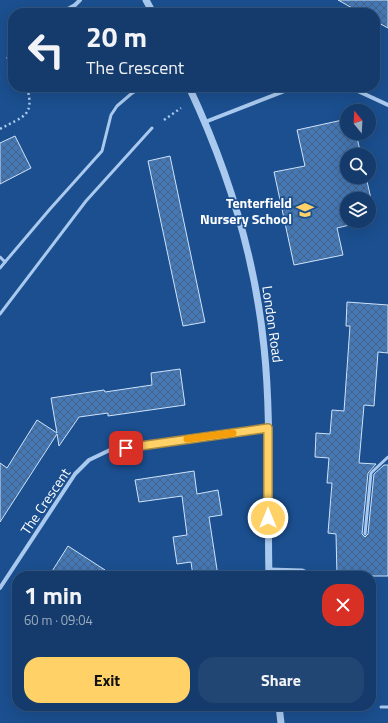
<!DOCTYPE html>
<meta charset="utf-8">
<style>
body{margin:0;font-family:"Titillium Web",sans-serif;background:#214673;color:#f1f3f6;height:100vh;display:flex;flex-direction:column;font-size:15px;white-space:nowrap}
*{box-sizing:border-box;margin:0}
p{font-size:13px;color:#9dadc1}
.icon{flex:none;width:22px;height:22px;fill:none;stroke:currentColor;stroke-width:2;stroke-linecap:round;stroke-linejoin:round}
.map{position:relative;flex:1;overflow:hidden}
.sheet{position:absolute;left:12px;top:571px;width:364px;height:140px;display:flex;flex-direction:column;background:#143b6b;border-radius:16px;box-shadow:0 4px 16px #0002,0 0 0 1px #33557e}
.sheet>*{flex:none}
.banner{position:absolute;left:8px;top:8px;width:372px;height:84px;border-radius:16px;box-shadow:0 4px 16px #0002,0 0 0 1px #33557e;background:#143b6b;color:#f1f3f6;overflow:hidden}
.needle{width:26px;rotate:342deg}
.tools{position:absolute;left:340px;top:104px;display:grid;gap:8px}
.tools a{display:grid;place-items:center;width:36px;height:36px;border-radius:50%;background:#143b6b;box-shadow:0 4px 16px #0002,0 0 0 1px #33557e;font-size:20px}
.pin{position:absolute;display:grid;place-items:center;width:34px;height:34px;color:#fff;margin:-17px;border-radius:8px;box-shadow:0 2px 6px #0006}
.me{position:absolute;width:44px;margin:-22px;rotate:0deg;stroke-linejoin:round;filter:drop-shadow(0 0 3px #0008)}
.turn{display:flex;align-items:center;gap:14px;height:84px;padding:0 12px;font-size:18px}
.turn .icon{width:52px;height:52px;stroke-width:2.5}
.turn b{display:block;font-size:28px;line-height:34px}
.round{display:grid;place-items:center;flex:none;width:42px;height:42px;border-radius:16px;background:#214673}
.summary{display:flex;align-items:center;justify-content:space-between;height:68px;padding:0 12px}
h1{font-size:24px;font-weight:700;line-height:30px}
.cta{display:flex;gap:8px;margin-top:auto;padding:8px 12px}
.cta a{flex:1;height:46px;border-radius:16px;background:#ffd166;color:#111;font-size:16px;font-weight:700;line-height:46px;text-align:center}
.cta a+a{background:#214673;color:#f1f3f6}
.map>svg:first-child{display:block}
.building{fill:url(#building-cross-hatch);stroke:#cfe3fa}
.lines{fill:none;stroke-linecap:round;stroke-linejoin:round}
.path{stroke:#a9c9ee;stroke-width:2.5;stroke-dasharray:2 3;stroke-linecap:butt}
.service{stroke:#a9c9ee;stroke-width:3}
.minor{stroke:#a9c9ee;stroke-width:4}
.tertiary{stroke:#a9c9ee;stroke-width:7}
.route-casing{stroke:#a68842;stroke-width:10}
.route{stroke:#ffd166;stroke-width:7}
.slow{stroke:#f59e0b;stroke-width:7}
.labels{text-anchor:middle;dominant-baseline:central;stroke-width:3.5;stroke-linejoin:round;paint-order:stroke}
.poi-label{font-size:14px;font-weight:bold;fill:#fff;stroke:#1b4f8f;text-anchor:end}
.street-label{font-size:14px;fill:#fff;stroke:#1b4f8f}
</style>
<div class="map">
<svg width="388" height="723" viewBox="0 0 388 723">
<defs>
<pattern id="building-cross-hatch" width="8" height="8" patternUnits="userSpaceOnUse"><rect width="8" height="8" fill="#4478b7"/><path d="M0 0l8 8M0 8l8-8" fill="none" stroke="#486282"/></pattern>
</defs>
<rect width="100%" height="100%" fill="#1b4f8f"/>
<!-- building -->
<g class="building">
<polygon points="338,0 388,0 388,28 375,21 375,13 361,13"/>
<polygon points="347,119 347,133 356,133 361,155 347,155 347,177 366,177 372,203 369,204 369,199 347,199 347,221 357,221 358,223 337,228 343,255 294,265 274,172 305,166 297,130"/>
<polygon points="15,136 31,168 0,184 0,143"/>
<polygon points="170,156 205,322 183,326 148,161"/>
<polygon points="347,302 388,305 388,353 378,352 374,406 364,405 359,463 376,464 368,473 362,534 365,537 368,534 374,474 384,465 388,465 388,576 337,576 336,534 328,533 332,483 327,483 329,458 315,457 316,433 330,434 332,410 344,411 350,326 346,326"/>
<polygon points="180,369 185,405 108,416 108,413 79,417 59,446 57,434 0,522 0,463 7,468 37,420 57,433 51,398 104,390 105,392 152,385 151,373"/>
<polygon points="194,471 197,494 218,490 222,515 209,517 218,576 193,576 191,562 177,564 173,537 187,535 182,496 139,502 135,480"/>
<polygon points="68,546 105,570 78,573 76,576 49,576"/>
</g>
<g class="lines">
<!-- path -->
<g class="path">
<polyline points="7,57 13,64"/>
<polyline points="164,120 181,108"/>
<path d="M 0,129 C 23,116 35,117 27,87"/>
</g>
<!-- service -->
<g class="service">
<polyline points="0,257 5,262 50,209 102,151 111,115 117,106 131,94 142,87"/>
<polyline points="0,268 5,262"/>
<polyline points="0,314 86,201 152,128"/>
<polyline points="365,534 371,473 388,457"/>
<polyline points="269,569 302,570 316,576"/>
<polyline points="381,707 388,707"/>
</g>
<!-- minor -->
<g class="minor">
<polyline points="61,13 75,5 80,0"/>
<polyline points="9,42 13,40"/>
<polyline points="347,87 360,92 388,105"/>
<polyline points="205,122 295,87"/>
<polyline points="0,588 75,474 89,460 110,450 268,428"/>
</g>
<!-- tertiary -->
<g class="tertiary">
<polyline points="146,0 153,13"/>
<path d="M 189,87 C 227,168 255,257 264,347 C 272,423 267,500 269,576"/>
<polyline points="279,706 281,723"/>
</g>
</g>
<g class="lines">
<!-- route casing -->
<g class="route-casing">
<polyline id="route" points="126,448 268,428 268,518"/>
</g>
<!-- route -->
<use href="#route" class="route"/>
<!-- slow -->
<polyline class="slow" points="187,439 233,433"/>
</g>
<!-- icons -->
<defs>
<g id="school-bare" transform="scale(1.38)"><path d="M0-5L7-2L0 1L-7-2ZM-4 1L0 2.5L4 1V4Q0 6-4 4Z" fill="#ffd166" stroke="#1b4f8f" stroke-width="2.5" paint-order="stroke"/></g>
</defs>
<g fill-rule="evenodd">
<use href="#school-bare" x="305" y="210"/>
</g>
<g class="labels">
<!-- poi labels -->
<g class="poi-label">
<text x="292" y="202">Tenterfield<tspan x="292" dy="16">Nursery School</tspan></text>
</g>
<!-- street labels -->
<g class="street-label">
<text transform="translate(273 324) rotate(82)">London Road</text>
<text transform="translate(45 501) rotate(-56)">The Crescent</text>
</g>
</g>
</svg>
<div class="tools">
<a><svg class="needle" viewBox="-14 -14 28 28"><path d="M0-13l5 13h-10z" fill="#e53935"/><path d="M0 13l5-13h-10z" fill="#9dadc1"/></svg></a>
<a><svg class="icon" aria-label="search" viewBox="0 0 24 24"><circle cx="10" cy="10" r="6"/><path d="M15 15l6 6"/></svg></a>
<a><svg class="icon" aria-label="layers" viewBox="0 0 24 24"><path d="M12 4l9 5-9 5-9-5zM3 14l9 5 9-5"/></svg></a>
</div>
<div class="pin" style="left:126px;top:448px;background:#d93025"><svg class="icon" aria-label="arrive" viewBox="0 0 24 24"><path d="M6 21V4h12l-3 4 3 4H6"/></svg></div>
<svg class="me" style="left:268px;top:518px" viewBox="-20 -20 40 40"><circle r="17" fill="#ffd166" stroke="#fff" stroke-width="3"/><path d="M0-11L8 9 0 5-8 9z" fill="#fff"/></svg>
<div class="banner">
<div class="turn"><svg class="icon" aria-label="left" viewBox="0 0 24 24"><path d="M17 20v-9H6M10 6l-5 5 5 5"/></svg><div><b>20 m</b>The Crescent</div></div>
</div>
<section class="sheet">
<div class="summary"><div><h1>1 min</h1><p>60 m · 09:04</p></div><a class="round" style="background:#d93025;color:#fff"><svg class="icon" aria-label="close" viewBox="0 0 24 24"><path d="M6 6l12 12M18 6L6 18"/></svg></a></div>
<div class="cta"><a>Exit</a><a>Share</a></div>
</section>
</div>
